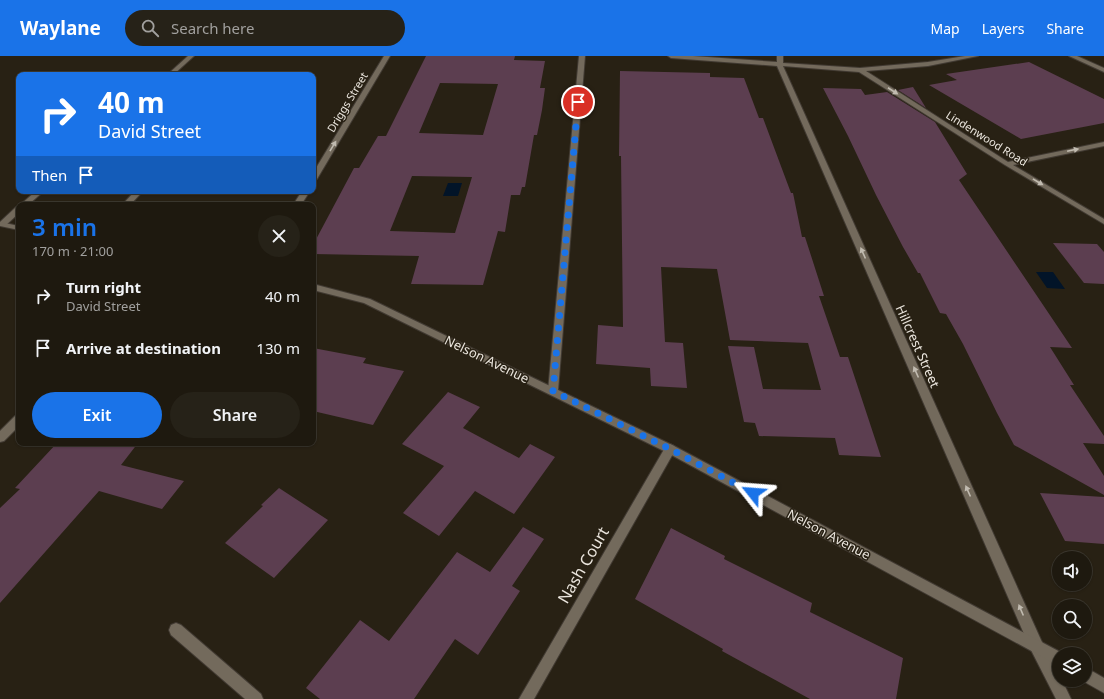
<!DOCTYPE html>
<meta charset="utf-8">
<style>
body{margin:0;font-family:"Noto Sans",sans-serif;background:#262218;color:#f1f3f6;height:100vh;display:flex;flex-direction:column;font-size:15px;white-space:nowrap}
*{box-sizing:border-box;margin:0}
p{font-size:13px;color:#a1a09e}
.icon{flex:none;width:22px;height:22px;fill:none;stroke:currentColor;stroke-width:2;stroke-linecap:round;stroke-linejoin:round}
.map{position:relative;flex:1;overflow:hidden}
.details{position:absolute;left:16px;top:146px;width:300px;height:244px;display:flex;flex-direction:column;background:#1e190f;border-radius:8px;box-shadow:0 1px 3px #0004,0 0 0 1px #3c382f}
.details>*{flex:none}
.guide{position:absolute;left:16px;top:16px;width:300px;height:122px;border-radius:8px;box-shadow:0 1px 3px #0004,0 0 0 1px #3c382f;background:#1a73e8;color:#fff;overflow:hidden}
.buttons{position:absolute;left:1052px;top:495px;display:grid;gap:8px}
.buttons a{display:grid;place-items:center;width:40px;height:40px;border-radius:50%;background:#1e190f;box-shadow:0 1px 3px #0004,0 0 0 1px #3c382f;font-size:20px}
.pin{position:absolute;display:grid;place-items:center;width:34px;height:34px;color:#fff;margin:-17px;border:2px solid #fff;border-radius:50%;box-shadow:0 1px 4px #0007}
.me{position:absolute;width:44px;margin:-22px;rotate:298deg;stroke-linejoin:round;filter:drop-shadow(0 0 3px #0008)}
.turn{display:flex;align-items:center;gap:14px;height:84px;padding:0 16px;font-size:18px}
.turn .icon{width:52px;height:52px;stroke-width:2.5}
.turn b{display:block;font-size:28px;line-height:34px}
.then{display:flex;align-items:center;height:38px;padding:0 16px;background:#0003;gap:8px;font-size:15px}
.round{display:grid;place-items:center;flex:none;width:42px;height:42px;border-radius:21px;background:#262218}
.headline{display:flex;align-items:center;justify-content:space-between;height:68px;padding:0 16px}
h1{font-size:24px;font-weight:600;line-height:30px;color:#1a73e8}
.button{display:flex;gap:8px;margin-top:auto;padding:8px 16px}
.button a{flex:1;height:46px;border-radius:24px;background:#1a73e8;color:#fff;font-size:16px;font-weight:600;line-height:46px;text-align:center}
.button a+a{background:#262218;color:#f1f3f6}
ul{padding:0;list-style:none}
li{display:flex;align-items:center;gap:12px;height:52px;padding:0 16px}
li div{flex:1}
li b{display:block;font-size:15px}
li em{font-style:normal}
header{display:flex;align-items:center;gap:24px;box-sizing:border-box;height:56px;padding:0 20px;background:#1a73e8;color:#fff}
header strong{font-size:19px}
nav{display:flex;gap:22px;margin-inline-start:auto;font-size:14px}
.search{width:280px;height:36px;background:#262218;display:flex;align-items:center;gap:10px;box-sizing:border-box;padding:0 14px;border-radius:22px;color:#a1a09e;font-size:15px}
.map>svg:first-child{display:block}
.water{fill:#021428}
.building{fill:#5c3e50;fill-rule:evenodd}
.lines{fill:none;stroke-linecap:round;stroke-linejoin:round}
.service-casing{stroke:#413a32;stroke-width:2}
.minor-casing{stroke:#413a32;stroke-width:2}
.tertiary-casing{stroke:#413a32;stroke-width:2}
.service{fill:#736a5c;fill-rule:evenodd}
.minor{fill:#736a5c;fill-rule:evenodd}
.tertiary{fill:#736a5c;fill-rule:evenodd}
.oneway{fill:#c1bbb0}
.route{stroke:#1a73e8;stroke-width:7;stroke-dasharray:0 12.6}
.labels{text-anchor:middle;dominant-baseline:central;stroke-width:3;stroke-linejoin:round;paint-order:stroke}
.far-street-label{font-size:11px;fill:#ebe6de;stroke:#282114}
.street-label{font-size:13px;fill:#ebe6de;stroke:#282114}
.near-street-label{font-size:16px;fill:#ebe6de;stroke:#282114}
</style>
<header>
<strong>Waylane</strong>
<div class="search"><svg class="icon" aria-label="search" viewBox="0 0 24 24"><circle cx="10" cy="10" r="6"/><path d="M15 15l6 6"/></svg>Search here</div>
<nav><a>Map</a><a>Layers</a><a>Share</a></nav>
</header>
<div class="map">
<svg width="1104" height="643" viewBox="0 0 1104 643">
<rect width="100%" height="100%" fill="#282114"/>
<!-- water -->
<g class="water">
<polygon points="448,127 462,127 458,140 443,140"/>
<polygon points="1036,216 1053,216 1065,233 1047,232"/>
</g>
<!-- building -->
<g class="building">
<path d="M 426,0 L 515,0 L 514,4 L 545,5 L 540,32 L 545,32 L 542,54 L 537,79 L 534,79 L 525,131 L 522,131 L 520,139 L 511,139 L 505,176 L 498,175 L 483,229 L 411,228 L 419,200 L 313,198 L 313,189 L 354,112 L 359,112 L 378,80 L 386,80 ZM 440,27 L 498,28 L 483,79 L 419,77 ZM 412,120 L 472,121 L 455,177 L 390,175 Z"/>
<polygon points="1029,6 1104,43 1104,67 1021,83 929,29 957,24 946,18"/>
<polygon points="620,15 710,17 710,21 744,22 759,62 763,62 791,137 793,137 802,181 805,181 824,240 819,240 840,301 848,301 881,401 839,399 835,382 759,380 755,367 744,366 728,290 754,291 763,333 821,334 808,287 730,284 717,213 661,211 665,286 683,287 687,332 651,330 650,312 596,308 598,269 623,271 621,100 619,100"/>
<polygon points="913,31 926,52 898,34"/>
<polygon points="823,32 861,33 865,39 887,36 935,66 967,118 959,124 1072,292 1050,291 1074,329 1070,329 1104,380 1104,388 1083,387 1104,420 1104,439 1014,389 997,357 963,288 946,258 940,257 920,217 918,217 903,191 876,139 848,80"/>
<polygon points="1053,187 1097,188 1104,196 1104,228 1084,227"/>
<polygon points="313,292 366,302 363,307 404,315 373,369 313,355"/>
<polygon points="448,336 480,351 463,372 519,402 530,388 555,401 514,458 475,435 439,480 403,457 444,410 402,388"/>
<polygon points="57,387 138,387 121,409 184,425 162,453 99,435 0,547 0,452 20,433 15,432"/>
<polygon points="279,432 328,464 274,522 225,487 263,450 261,449"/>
<polygon points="1040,437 1104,441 1104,488 1065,485"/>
<polygon points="523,471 544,483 512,530 520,535 478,599 455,583 414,643 320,643 306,632 360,564 389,585 457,496 490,516"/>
<polygon points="671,472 725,500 724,503 812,547 810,556 903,602 896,643 810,643 722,595 723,593 635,543"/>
</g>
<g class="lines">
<!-- service casing -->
<g class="service-casing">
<g id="service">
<polygon points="135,135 143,135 130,149 122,149"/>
<polygon points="176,567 181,569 261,638 263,643 245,643 171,579 169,574 171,569"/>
</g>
</g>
<!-- minor casing -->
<g class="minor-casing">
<g id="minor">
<polygon points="188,0 194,0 173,19 167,19"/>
<polygon points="384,0 390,0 317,123 313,125 313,117"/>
<polygon points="579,0 585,0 558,335 557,338 549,338 548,335"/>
<polygon points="668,0 693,0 777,6 777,0 783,0 783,7 860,12 928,6 965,0 978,0 928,10 866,15 1008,106 1104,86 1104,90 1013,109 1104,163 1104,168 1005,109 859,16 783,10 1041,584 1059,619 1059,624 1062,624 1071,643 1056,643 1031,594 777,10 671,2"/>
<polygon points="1069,0 1077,0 1104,12 1104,16"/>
<polygon points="36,135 44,135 28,149 20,149"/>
<polygon points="302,135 310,135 301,149 293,149"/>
<polygon points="16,151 19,151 19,157 5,170 0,170 0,166"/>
<polygon points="19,359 19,370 4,385 0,386 0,375 15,360"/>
<polygon points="670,388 674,390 676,393 674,396 534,643 519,643 666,390"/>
</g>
</g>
<!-- tertiary casing -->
<g class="tertiary-casing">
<g id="tertiary">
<polygon points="0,166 19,170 19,174 0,170"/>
<polygon points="313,228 370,243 674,390 1064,598 1059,598 1059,610 666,396 364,247 313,234"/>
<polygon points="1085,611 1104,622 1104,637 1081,624 1085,624"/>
</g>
</g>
<!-- service -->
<use href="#service" class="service"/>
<!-- minor -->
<use href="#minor" class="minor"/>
<!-- tertiary -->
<use href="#tertiary" class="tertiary"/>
</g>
<!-- one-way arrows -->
<defs><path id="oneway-solid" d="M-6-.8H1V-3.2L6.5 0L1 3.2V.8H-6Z"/></defs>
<g class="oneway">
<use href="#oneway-solid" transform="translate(893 35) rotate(33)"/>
<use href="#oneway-solid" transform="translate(333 90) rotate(-59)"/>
<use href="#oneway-solid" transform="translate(1073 94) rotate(-12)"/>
<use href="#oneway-solid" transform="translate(1038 126) rotate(31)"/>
<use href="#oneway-solid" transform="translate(863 197) rotate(-114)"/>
<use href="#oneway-solid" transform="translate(916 316) rotate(-114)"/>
<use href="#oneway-solid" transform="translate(968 435) rotate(-114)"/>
<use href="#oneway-solid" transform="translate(1021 554) rotate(-113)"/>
</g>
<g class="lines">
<!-- route -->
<polyline class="route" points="578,46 553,335 670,393 753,437"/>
</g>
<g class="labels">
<!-- far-street labels -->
<g class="far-street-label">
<text transform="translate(347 46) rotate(-59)">Driggs Street</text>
<text transform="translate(987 82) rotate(32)">Lindenwood Road</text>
</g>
<!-- street labels -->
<g class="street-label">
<text transform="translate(918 290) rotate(66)">Hillcrest Street</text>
<text transform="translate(487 303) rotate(26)">Nelson Avenue</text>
<text transform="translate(829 478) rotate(28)">Nelson Avenue</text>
</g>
<!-- near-street labels -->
<g class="near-street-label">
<text transform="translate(583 509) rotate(-60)">Nash Court</text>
</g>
</g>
</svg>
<div class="buttons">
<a><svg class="icon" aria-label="sound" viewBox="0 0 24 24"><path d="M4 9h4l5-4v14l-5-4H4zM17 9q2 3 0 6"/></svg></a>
<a><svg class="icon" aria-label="search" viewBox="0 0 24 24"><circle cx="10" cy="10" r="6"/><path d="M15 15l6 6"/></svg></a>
<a><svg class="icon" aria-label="layers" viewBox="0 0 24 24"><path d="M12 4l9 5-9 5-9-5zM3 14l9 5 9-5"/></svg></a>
</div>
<div class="pin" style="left:578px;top:46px;background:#d93025"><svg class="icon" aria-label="arrive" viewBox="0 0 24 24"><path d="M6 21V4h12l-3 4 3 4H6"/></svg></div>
<svg class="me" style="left:753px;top:437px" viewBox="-20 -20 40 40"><path d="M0-17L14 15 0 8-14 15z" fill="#1a73e8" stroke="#fff" stroke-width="4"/></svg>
<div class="guide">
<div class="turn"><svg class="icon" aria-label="right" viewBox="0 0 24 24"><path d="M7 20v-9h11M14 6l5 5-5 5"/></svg><div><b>40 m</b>David Street</div></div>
<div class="then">Then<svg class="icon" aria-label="arrive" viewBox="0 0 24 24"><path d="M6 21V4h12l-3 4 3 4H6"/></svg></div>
</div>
<section class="details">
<div class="headline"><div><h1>3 min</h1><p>170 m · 21:00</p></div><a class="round"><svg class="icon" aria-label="close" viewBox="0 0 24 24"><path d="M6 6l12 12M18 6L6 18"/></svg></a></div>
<ul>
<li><svg class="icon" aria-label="right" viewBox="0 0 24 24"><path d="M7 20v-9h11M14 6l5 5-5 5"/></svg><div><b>Turn right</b><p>David Street</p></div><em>40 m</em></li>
<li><svg class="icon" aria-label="arrive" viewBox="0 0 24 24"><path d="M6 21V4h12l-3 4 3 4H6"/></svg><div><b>Arrive at destination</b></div><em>130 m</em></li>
</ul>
<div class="button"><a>Exit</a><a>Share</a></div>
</section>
</div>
